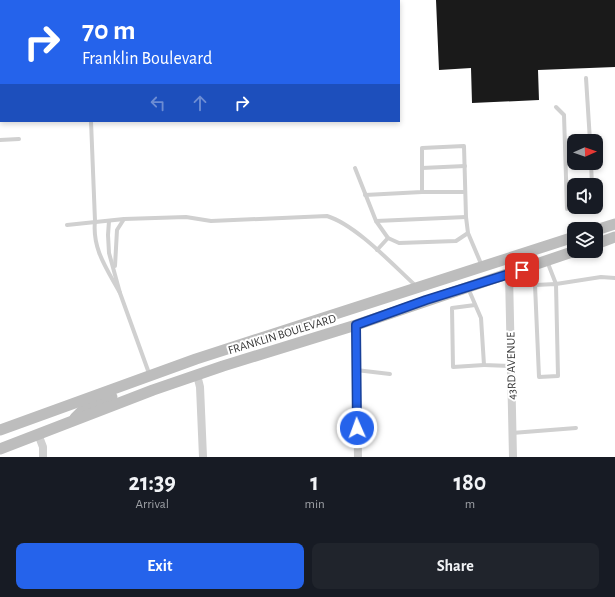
<!DOCTYPE html>
<style>
body{margin:0;font-family:"Alegreya Sans",sans-serif;background:#20242c;color:#f1f3f6;height:100vh;display:flex;flex-direction:column;font-size:15px;white-space:nowrap}
*{box-sizing:border-box;margin:0}
p{font-size:13px;color:#9ea1a6}
.icon{flex:none;width:22px;height:22px;fill:none;stroke:currentColor;stroke-width:2;stroke-linecap:round;stroke-linejoin:round}
.map{position:relative;height:457px;overflow:hidden}
.drawer{display:flex;flex-direction:column;background:#171b24;flex:1}
.drawer>*{flex:none}
.hud{position:absolute;left:0px;top:0px;width:400px;height:122px;box-shadow:0 2px 6px #0003;background:#2563eb;color:#fff;overflow:hidden}
.needle{width:26px;rotate:88deg}
.fabs{position:absolute;left:567px;top:134px;display:grid;gap:8px}
.fabs a{display:grid;place-items:center;width:36px;height:36px;border-radius:8px;background:#171b24;box-shadow:0 2px 6px #0003;font-size:20px}
.pin{position:absolute;display:grid;place-items:center;width:34px;height:34px;color:#fff;margin:-17px;border-radius:8px;box-shadow:0 2px 6px #0006}
.me{position:absolute;width:44px;margin:-22px;rotate:358deg;stroke-linejoin:round;filter:drop-shadow(0 0 3px #0008)}
.turn{display:flex;align-items:center;gap:14px;height:84px;padding:0 16px;font-size:18px}
.turn .icon{width:52px;height:52px;stroke-width:2.5}
.turn b{display:block;font-size:28px;line-height:34px}
.lanes{display:flex;align-items:center;height:38px;padding:0 16px;background:#0003;justify-content:center;gap:20px;direction:ltr}
.lanes .off{opacity:.35}
.eta{display:flex;justify-content:space-evenly;align-items:center;height:68px;text-align:center}
.eta b{font-size:24px;font-weight:600;line-height:28px}
.action{display:flex;gap:8px;margin-top:auto;padding:8px 16px}
.action a{flex:1;height:46px;border-radius:8px;background:#2563eb;color:#fff;font-size:16px;font-weight:600;line-height:46px;text-align:center}
.action a+a{background:#20242c;color:#f1f3f6}
.map>svg:first-child{display:block}
.building{fill:#1a1a1a}
.lines{fill:none;stroke-linecap:round;stroke-linejoin:round}
.lane{stroke:#d0d0d0;stroke-width:4}
.street{stroke:#d0d0d0;stroke-width:8}
.secondary{stroke:#bdbdbd;stroke-width:11}
.route-casing{stroke:#184099;stroke-width:10}
.route{stroke:#2563eb;stroke-width:7}
.labels{text-anchor:middle;dominant-baseline:central;stroke-width:4;stroke-linejoin:round;paint-order:stroke}
.street-label{font-size:12px;fill:#333;stroke:#fff}
</style>
<div class="map">
<svg width="615" height="457" viewBox="0 0 615 457">
<rect width="100%" height="100%" fill="#fff"/>
<!-- building -->
<polygon class="building" points="436,0 615,0 615,67 538,70 539,100 472,103 471,68 439,70"/>
<g class="lines">
<!-- lane -->
<g class="lane">
<polyline points="87,0 87,1"/>
<polyline points="586,78 590,141"/>
<polyline points="556,107 564,115 567,209"/>
<polyline points="0,117 1,117"/>
<path d="M 91,121 L 95,221 C 92,249 107,269 120,293"/>
<polyline points="0,140 19,139"/>
<polyline points="591,163 592,185"/>
<polyline points="355,168 376,221 388,238 399,243 456,241 468,233"/>
<polyline points="422,168 465,166"/>
<polyline points="422,192 465,192"/>
<polyline points="365,195 422,192 422,148 464,146 466,217 468,233 482,266"/>
<polyline points="109,221 108,235 109,253 120,293 150,376"/>
<polyline points="376,221 466,217"/>
<path d="M 67,225 L 124,219 L 186,217 L 211,221 L 327,216 C 356,225 392,264 416,286"/>
<polyline points="377,250 388,238"/>
<polyline points="547,261 556,284 601,277 615,278"/>
<polyline points="115,266 117,230 124,219"/>
<polygon points="556,284 558,376 539,377 535,285"/>
<polyline points="468,288 481,318 484,365 511,366"/>
<polyline points="475,305 452,308 453,367 484,365"/>
<polyline points="356,370 390,374"/>
<polyline points="512,433 576,428"/>
</g>
<!-- street -->
<g class="street">
<polyline points="509,274 513,457"/>
<polyline points="356,325 358,457"/>
<polyline points="197,375 200,387 203,457"/>
<polyline points="38,434 43,447 43,457"/>
</g>
<!-- secondary -->
<g class="secondary">
<polyline points="596,230 615,224"/>
<polyline points="596,244 615,237"/>
<polyline points="75,418 86,407 112,397"/>
<polyline points="0,430 196,359 574,237"/>
<polyline points="0,449 153,390 223,366 356,325 575,251"/>
</g>
</g>
<g class="lines">
<!-- route casing -->
<g class="route-casing">
<polyline id="route" points="357,428 356,325 426,300 522,270"/>
</g>
<!-- route -->
<use href="#route" class="route"/>
</g>
<g class="labels">
<!-- street labels -->
<g class="street-label">
<text transform="translate(282 334) rotate(-17)">FRANKLIN BOULEVARD</text>
<text transform="translate(511 366) rotate(-91)">43RD AVENUE</text>
</g>
</g>
</svg>
<div class="fabs">
<a><svg class="needle" viewBox="-14 -14 28 28"><path d="M0-13l5 13h-10z" fill="#e53935"/><path d="M0 13l5-13h-10z" fill="#9ea1a6"/></svg></a>
<a><svg class="icon" aria-label="sound" viewBox="0 0 24 24"><path d="M4 9h4l5-4v14l-5-4H4zM17 9q2 3 0 6"/></svg></a>
<a><svg class="icon" aria-label="layers" viewBox="0 0 24 24"><path d="M12 4l9 5-9 5-9-5zM3 14l9 5 9-5"/></svg></a>
</div>
<div class="pin" style="left:522px;top:270px;background:#d93025"><svg class="icon" aria-label="arrive" viewBox="0 0 24 24"><path d="M6 21V4h12l-3 4 3 4H6"/></svg></div>
<svg class="me" style="left:357px;top:428px" viewBox="-20 -20 40 40"><circle r="17" fill="#2563eb" stroke="#fff" stroke-width="3"/><path d="M0-11L8 9 0 5-8 9z" fill="#fff"/></svg>
<div class="hud">
<div class="turn"><svg class="icon" aria-label="right" viewBox="0 0 24 24"><path d="M7 20v-9h11M14 6l5 5-5 5"/></svg><div><b>70 m</b>Franklin Boulevard</div></div>
<div class="lanes"><svg class="icon off" aria-label="left" viewBox="0 0 24 24"><path d="M17 20v-9H6M10 6l-5 5 5 5"/></svg><svg class="icon off" aria-label="ahead" viewBox="0 0 24 24"><path d="M12 20V5M6 11l6-6 6 6"/></svg><svg class="icon" aria-label="right" viewBox="0 0 24 24"><path d="M7 20v-9h11M14 6l5 5-5 5"/></svg></div>
</div>
</div>
<section class="drawer">
<div class="eta">
<div><b>21:39</b><p>Arrival</p></div>
<div><b>1</b><p>min</p></div>
<div><b>180</b><p>m</p></div>
</div>
<div class="action"><a>Exit</a><a>Share</a></div>
</section>
